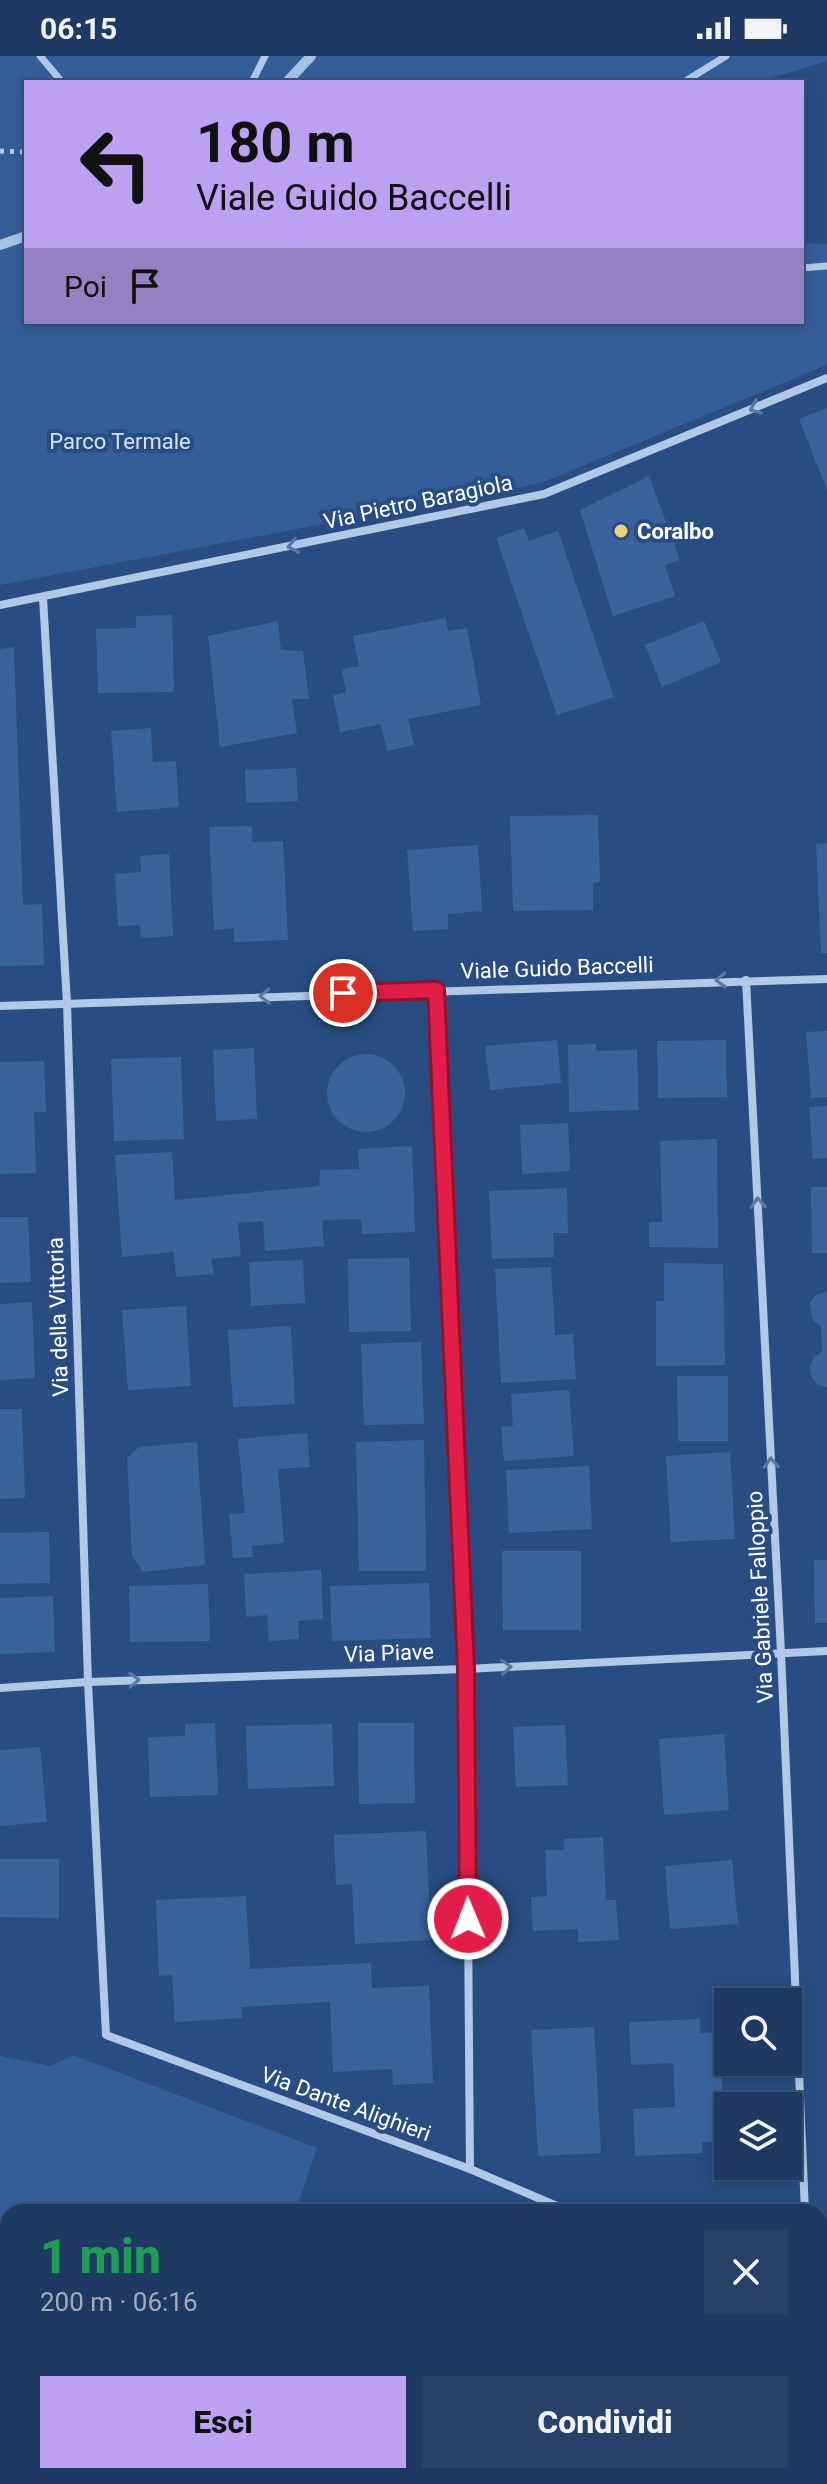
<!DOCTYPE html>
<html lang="it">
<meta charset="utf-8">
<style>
body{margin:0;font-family:Roboto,sans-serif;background:#274168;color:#f1f3f6;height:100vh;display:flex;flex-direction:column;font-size:30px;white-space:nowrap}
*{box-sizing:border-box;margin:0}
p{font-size:26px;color:#a1adbe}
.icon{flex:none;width:44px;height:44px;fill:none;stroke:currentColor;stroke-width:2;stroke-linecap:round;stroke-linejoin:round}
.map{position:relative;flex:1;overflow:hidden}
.drawer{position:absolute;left:0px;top:2148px;width:828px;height:280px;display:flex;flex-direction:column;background:#1f3a62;border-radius:24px 24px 0 0;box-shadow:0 4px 12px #0003,0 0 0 2px #3c5477}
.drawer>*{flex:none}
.hud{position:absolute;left:24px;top:24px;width:780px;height:244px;border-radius:0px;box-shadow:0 4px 12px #0003,0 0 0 2px #3c5477;background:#bca0f2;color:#111;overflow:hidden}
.controls{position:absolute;left:714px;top:1932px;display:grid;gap:16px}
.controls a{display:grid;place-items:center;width:88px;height:88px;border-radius:0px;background:#1f3a62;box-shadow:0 4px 12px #0003,0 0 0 2px #3c5477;font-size:40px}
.pin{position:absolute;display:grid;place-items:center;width:68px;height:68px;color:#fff;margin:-34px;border:4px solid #fff;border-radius:50%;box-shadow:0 2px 8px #0007}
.me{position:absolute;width:88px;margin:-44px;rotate:359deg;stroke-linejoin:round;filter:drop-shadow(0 0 6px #0008)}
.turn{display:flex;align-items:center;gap:28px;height:168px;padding:0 40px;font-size:36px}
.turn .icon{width:104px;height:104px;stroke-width:2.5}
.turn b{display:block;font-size:56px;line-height:68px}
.then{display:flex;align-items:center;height:76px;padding:0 40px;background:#0003;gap:16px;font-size:30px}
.round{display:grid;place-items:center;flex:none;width:84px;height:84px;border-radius:0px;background:#274168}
.head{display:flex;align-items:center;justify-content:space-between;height:136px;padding:0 40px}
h1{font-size:48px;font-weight:800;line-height:60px;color:#1e9e55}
.action{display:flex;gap:16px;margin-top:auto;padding:16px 40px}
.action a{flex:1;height:92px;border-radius:0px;background:#bca0f2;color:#111;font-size:32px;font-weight:800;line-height:92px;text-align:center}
.action a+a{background:#274168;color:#f1f3f6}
.status{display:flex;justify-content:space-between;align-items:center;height:56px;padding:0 40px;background:#1f3a62;direction:ltr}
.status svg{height:22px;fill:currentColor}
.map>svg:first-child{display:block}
.green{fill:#345e99}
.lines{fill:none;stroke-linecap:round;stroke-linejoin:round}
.stream{stroke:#a6c2e6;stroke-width:10}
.building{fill:#3a639e}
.path{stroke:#b2c8e6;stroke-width:5;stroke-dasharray:4 6;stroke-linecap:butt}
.pedestrian{stroke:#b2c8e6;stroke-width:7}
.minor{stroke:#b2c8e6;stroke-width:8}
.secondary{stroke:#dbe6f6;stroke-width:16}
.oneway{stroke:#5978a5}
.route-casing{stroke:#92132f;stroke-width:20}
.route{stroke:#e11d48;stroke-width:14}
.poi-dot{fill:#edcf79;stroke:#294d82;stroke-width:3}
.labels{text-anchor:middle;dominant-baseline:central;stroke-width:8;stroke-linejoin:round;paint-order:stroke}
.park-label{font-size:22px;fill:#d4e2f5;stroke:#294d82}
.street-label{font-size:22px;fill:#fff;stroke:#294d82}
.poi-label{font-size:22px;font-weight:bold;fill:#fff;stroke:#294d82;text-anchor:start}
</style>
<div class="status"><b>06:15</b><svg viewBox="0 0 49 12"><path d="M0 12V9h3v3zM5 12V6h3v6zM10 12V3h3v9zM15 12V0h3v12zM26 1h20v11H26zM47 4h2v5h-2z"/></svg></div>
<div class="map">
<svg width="827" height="2428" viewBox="0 0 827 2428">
<rect width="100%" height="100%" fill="#294d82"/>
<!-- green -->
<g class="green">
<polygon points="0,0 827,0 827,5 771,22 771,26 26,26 26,266 802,266 802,187 827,188 827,309 541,427 0,529"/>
<polygon points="73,1999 317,2092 295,2156 8,2156 8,2279 0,2276 0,2000 51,2010"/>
</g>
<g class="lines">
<!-- stream -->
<g class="stream">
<polyline points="287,26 311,0"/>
<polyline points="0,189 26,180"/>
</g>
</g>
<!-- building -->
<g class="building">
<polygon points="827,352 827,434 799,363"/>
<polygon points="649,420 680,504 665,509 675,540 613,560 580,454"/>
<polygon points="524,472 529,485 558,475 614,641 557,659 496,482"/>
<polygon points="172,559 174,636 98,637 96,573 136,572 136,560"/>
<polygon points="446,562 448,575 467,572 481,649 408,663 414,689 387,695 381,668 340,676 333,639 346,636 342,613 359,610 353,580"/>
<polygon points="278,565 281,594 303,595 309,643 292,643 297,677 220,691 208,580"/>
<polygon points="704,565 721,606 662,631 645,589"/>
<polygon points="14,591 23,849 42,848 44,909 0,910 0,593"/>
<polygon points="151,672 153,706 176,705 179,751 117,756 111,675"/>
<polygon points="296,712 298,745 246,747 245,714"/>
<polygon points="598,759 600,826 593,827 593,854 513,855 510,760"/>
<polygon points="252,770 252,786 283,785 288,884 234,886 234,872 214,874 209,771"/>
<polygon points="827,787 827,897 821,897 816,788"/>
<polygon points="478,789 482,855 448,858 448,873 413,875 407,794"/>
<polygon points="169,798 173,880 141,882 140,869 118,870 115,818 141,816 140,800"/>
<polygon points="827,975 827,1041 811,1042 806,976"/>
<polygon points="557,984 561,1027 490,1034 485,990"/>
<polygon points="726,984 727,1041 658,1042 657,985"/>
<polygon points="596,988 596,995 637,994 639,1054 569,1056 568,989"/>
<polygon points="254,992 257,1063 216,1065 213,994"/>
<circle cx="366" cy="1037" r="39"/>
<polygon points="181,1001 184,1083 114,1085 111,1003"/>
<polygon points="44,1005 46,1056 34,1056 36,1117 0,1118 0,1006"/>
<polygon points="827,1050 827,1102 813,1103 809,1051"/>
<polygon points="568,1067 570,1115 522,1118 520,1069"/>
<polygon points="717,1083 718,1192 649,1191 649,1166 662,1166 660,1085"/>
<polygon points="412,1090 415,1176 362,1178 361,1163 322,1164 324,1190 265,1195 263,1165 238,1167 241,1200 211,1203 214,1218 176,1221 174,1196 122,1201 115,1099 172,1096 175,1144 319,1130 320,1114 359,1113 358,1093"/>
<polygon points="811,1131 827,1131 827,1197 812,1197"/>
<polygon points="567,1132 568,1177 553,1177 554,1201 492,1203 489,1135"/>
<polygon points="0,1161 28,1161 31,1226 0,1227"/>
<polygon points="409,1202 411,1275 349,1276 348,1203"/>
<polygon points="303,1204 305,1247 251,1250 249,1206"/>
<polygon points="664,1207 723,1208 725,1309 656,1310 656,1245 664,1245"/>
<polygon points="551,1211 555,1279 573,1278 576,1323 501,1327 495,1213"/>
<polygon points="827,1235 827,1331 825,1331 816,1327 812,1321 810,1310 815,1300 822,1295 821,1270 813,1265 810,1247 815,1240"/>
<polygon points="32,1246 35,1322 0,1324 0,1248"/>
<polygon points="186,1250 191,1330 128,1334 122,1254"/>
<polygon points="291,1270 295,1348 233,1351 228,1274"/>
<polygon points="421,1286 424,1368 364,1369 361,1288"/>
<polygon points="677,1320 728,1320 728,1385 678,1385"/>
<polygon points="569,1334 574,1400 504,1405 501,1371 513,1370 511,1338"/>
<polygon points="0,1353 22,1353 25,1442 0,1443"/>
<polygon points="307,1377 310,1411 278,1413 284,1487 252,1490 253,1501 233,1502 229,1458 245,1457 238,1383"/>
<polygon points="424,1384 426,1515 359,1515 356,1386"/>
<polygon points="197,1386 205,1509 143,1516 132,1500 127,1402 139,1391"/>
<polygon points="730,1396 735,1483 671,1486 666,1400"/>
<polygon points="589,1410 592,1473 509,1477 506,1414"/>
<polygon points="49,1476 50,1527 0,1528 0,1477"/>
<polygon points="502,1495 581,1495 581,1574 503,1574"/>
<polygon points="814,1504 827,1504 827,1567 815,1567"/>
<polygon points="321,1514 323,1563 298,1565 299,1583 269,1585 267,1559 246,1561 244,1518"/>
<polygon points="429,1527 431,1582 332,1585 330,1530"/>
<polygon points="208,1528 210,1585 130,1586 129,1530"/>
<polygon points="53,1540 55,1596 0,1598 0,1542"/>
<polygon points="215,1667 218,1739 150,1741 148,1681 185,1680 185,1668"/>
<polygon points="358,1667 414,1667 415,1747 359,1748"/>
<polygon points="332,1668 334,1730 248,1733 246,1670"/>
<polygon points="565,1669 568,1729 516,1731 513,1671"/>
<polygon points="724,1678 729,1754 664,1759 659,1683"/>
<polygon points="40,1691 47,1766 0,1770 0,1694"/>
<polygon points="426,1775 431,1884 355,1888 352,1828 336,1829 334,1779"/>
<polygon points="603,1781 606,1844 616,1844 619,1884 578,1886 578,1873 533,1875 531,1841 547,1840 545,1794 564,1794 564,1783"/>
<polygon points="0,1803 59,1803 59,1862 0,1861"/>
<polygon points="732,1804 738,1868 670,1873 665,1810"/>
<polygon points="246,1840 250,1913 371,1907 372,1932 429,1930 433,2027 393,2029 392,2013 333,2016 330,1946 241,1951 242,1962 175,1966 172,1919 159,1920 156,1844"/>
<polygon points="700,1963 700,1977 720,1976 724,2085 702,2086 702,2097 635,2100 633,2053 675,2051 673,2007 631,2009 629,1966"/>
<polygon points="594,1971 601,2097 538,2100 531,1974"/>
<polygon points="556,2420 598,2420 595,2428 575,2428"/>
<polygon points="640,2420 802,2420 799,2428 636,2428"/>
</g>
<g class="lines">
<!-- path -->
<polyline class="path" points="0,95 26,96"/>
<!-- pedestrian -->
<g class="pedestrian">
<polyline points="40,0 62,26"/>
<polyline points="252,26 265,0"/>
<polyline points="684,26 726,0"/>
<polyline points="802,212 827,210"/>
</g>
<!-- minor -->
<g class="minor">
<polyline points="43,542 67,947 88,1626 106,1979 470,2113 571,2156"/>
<polyline points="0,549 544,438 827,322"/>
<polyline points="746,924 781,1596 805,2156"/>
<polyline points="436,934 466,1613 470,2113"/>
<polyline points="0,950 827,923"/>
<polyline points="0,1632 88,1626 466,1613 827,1595"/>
<polyline points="820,2235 827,2234"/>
<polyline points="8,2428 11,2420"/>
</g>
<!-- secondary -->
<g class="secondary">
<polyline points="0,2295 8,2299"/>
<polyline points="399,2420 421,2428"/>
</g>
</g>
<!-- one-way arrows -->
<defs><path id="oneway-chevron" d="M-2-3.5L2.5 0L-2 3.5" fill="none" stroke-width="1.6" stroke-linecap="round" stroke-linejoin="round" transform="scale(2)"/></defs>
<g class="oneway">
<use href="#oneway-chevron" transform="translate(755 352) rotate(158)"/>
<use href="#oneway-chevron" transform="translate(293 490) rotate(168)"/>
<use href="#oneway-chevron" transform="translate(721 924) rotate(178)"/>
<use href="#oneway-chevron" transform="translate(265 940) rotate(178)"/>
<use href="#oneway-chevron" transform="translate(758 1147) rotate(-93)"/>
<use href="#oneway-chevron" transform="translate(771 1407) rotate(-93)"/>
<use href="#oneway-chevron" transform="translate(506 1611) rotate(-3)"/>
<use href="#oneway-chevron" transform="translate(134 1624) rotate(-2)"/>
</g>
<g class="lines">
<!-- route casing -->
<g class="route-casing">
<polyline id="route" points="343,937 436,934 466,1613 468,1863"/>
</g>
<!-- route -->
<use href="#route" class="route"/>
</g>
<!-- markers -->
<circle class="poi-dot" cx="621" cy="475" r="8"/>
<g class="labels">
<!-- park labels -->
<g class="park-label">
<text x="120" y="385">Parco Termale</text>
</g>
<!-- street labels -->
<g class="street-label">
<text transform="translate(418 446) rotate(-12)">Via Pietro Baragiola</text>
<text transform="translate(557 912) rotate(-2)">Viale Guido Baccelli</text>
<text transform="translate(58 1261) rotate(-92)">Via della Vittoria</text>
<text transform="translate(760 1541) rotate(-93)">Via Gabriele Falloppio</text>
<text transform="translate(389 1597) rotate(-2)">Via Piave</text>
<text transform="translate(346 2048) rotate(20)">Via Dante Alighieri</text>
</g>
<!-- poi labels -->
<g class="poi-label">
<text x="637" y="475">Coralbo</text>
</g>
</g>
</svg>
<div class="controls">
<a><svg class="icon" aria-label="search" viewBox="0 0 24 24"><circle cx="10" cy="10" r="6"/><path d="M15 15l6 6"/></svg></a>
<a><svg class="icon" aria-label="layers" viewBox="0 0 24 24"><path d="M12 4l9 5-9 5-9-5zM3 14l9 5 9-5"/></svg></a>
</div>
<div class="pin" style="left:343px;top:937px;background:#d93025"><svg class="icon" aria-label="arrive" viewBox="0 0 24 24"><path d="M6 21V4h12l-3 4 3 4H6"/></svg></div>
<svg class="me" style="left:468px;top:1863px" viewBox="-20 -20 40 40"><circle r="17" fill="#e11d48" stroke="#fff" stroke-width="3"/><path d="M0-11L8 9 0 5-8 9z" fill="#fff"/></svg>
<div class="hud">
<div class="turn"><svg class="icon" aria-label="left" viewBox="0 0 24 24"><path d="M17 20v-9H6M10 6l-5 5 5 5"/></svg><div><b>180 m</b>Viale Guido Baccelli</div></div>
<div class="then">Poi<svg class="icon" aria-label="arrive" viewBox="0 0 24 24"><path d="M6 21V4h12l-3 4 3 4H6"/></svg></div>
</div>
<section class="drawer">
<div class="head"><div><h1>1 min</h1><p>200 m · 06:16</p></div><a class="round"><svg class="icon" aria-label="close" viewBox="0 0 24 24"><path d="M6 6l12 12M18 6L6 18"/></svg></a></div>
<div class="action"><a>Esci</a><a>Condividi</a></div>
</section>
</div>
